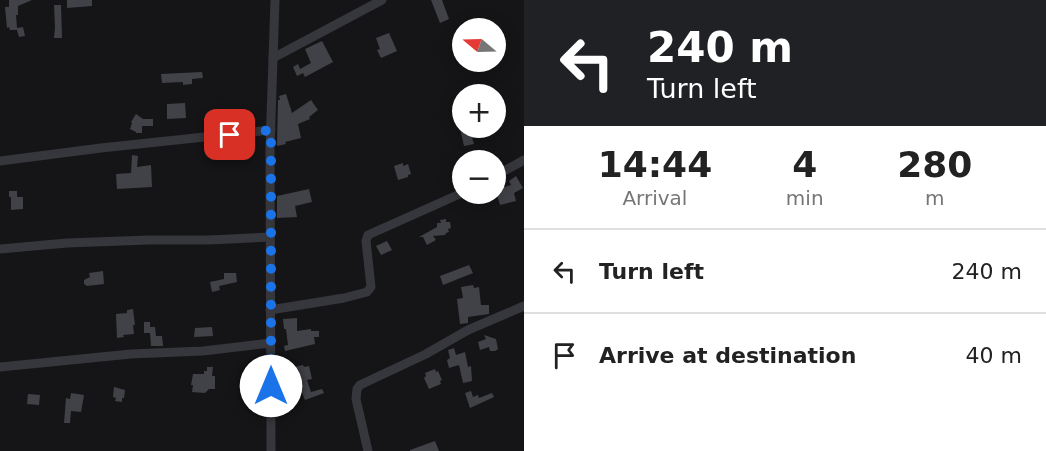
<!DOCTYPE html>
<meta charset="utf-8">
<style>
body{margin:0;font-family:"DejaVu Sans",sans-serif;background:#f6f6f6;color:#222;height:100vh;display:flex;flex-direction:column;font-size:22px;white-space:nowrap}
*{box-sizing:border-box;margin:0}
p{font-size:20px;color:#767676}
.icon{flex:none;width:33px;height:33px;fill:none;stroke:currentColor;stroke-width:2;stroke-linecap:round;stroke-linejoin:round}
.map{position:relative;flex:1;overflow:hidden}
.details{display:flex;flex-direction:column;background:#fff;width:522px}
.details>*{flex:none}
.hud{background:#202124;color:#fff;overflow:hidden}
.needle{width:39px;rotate:289deg}
.tools{position:absolute;left:452px;top:18px;display:grid;gap:12px}
.tools a{display:grid;place-items:center;width:54px;height:54px;border-radius:50%;background:#fff;box-shadow:0 3px 15px #0003;font-size:30px}
.pin{position:absolute;display:grid;place-items:center;width:51px;height:51px;color:#fff;margin:-26px;border-radius:12px;box-shadow:0 3px 9px #0006}
.me{position:absolute;width:66px;margin:-33px;rotate:0deg;stroke-linejoin:round;filter:drop-shadow(0 0 4px #0008)}
.turn{display:flex;align-items:center;gap:21px;height:126px;padding:0 24px;font-size:27px}
.turn .icon{width:78px;height:78px;stroke-width:2.5}
.turn b{display:block;font-size:42px;line-height:51px}
.eta{display:flex;justify-content:space-evenly;align-items:center;height:102px;text-align:center}
.eta b{font-size:36px;font-weight:800;line-height:42px}
ul{padding:0;list-style:none}
li{display:flex;align-items:center;gap:18px;height:84px;padding:0 24px;border-top:2px solid #e0e0e0}
li div{flex:1}
li b{display:block;font-size:22px}
li em{font-style:normal}
main{display:flex;flex:1;min-height:0}
.map>svg:first-child{display:block}
.building{fill:#404247}
.lines{fill:none;stroke-linecap:round;stroke-linejoin:round}
.minor{stroke:#35373c;stroke-width:9}
.route{stroke:#1a73e8;stroke-width:10;stroke-dasharray:0 18}
</style>
<main>
<div class="map">
<svg width="524" height="451" viewBox="0 0 524 451">
<rect width="100%" height="100%" fill="#151517"/>
<!-- building -->
<g class="building">
<polygon points="9,0 32,0 18,6 18,15 16,15 17,28 23,27 25,36 19,37 17,30 10,30 9,27 7,28 5,7 9,7"/>
<polygon points="67,0 92,0 92,6 67,8"/>
<polygon points="431,0 442,0 449,19 440,23"/>
<polygon points="54,5 61,5 62,38 54,38 55,27"/>
<polygon points="389,33 397,51 381,58 377,50 380,49 376,38"/>
<polygon points="322,41 333,62 305,77 303,73 297,76 293,67 298,64 300,69 311,63 305,49"/>
<polygon points="202,72 203,78 192,79 192,84 183,85 183,82 162,83 161,74"/>
<polygon points="286,94 292,113 311,100 318,110 309,117 310,119 298,124 301,138 285,142 286,144 277,146 278,100 280,100 279,96"/>
<polygon points="185,103 186,118 167,119 167,104"/>
<polygon points="136,114 143,119 153,119 153,126 142,126 142,133 136,133 136,132 130,129 132,123 131,122"/>
<polygon points="460,128 466,128 467,130 485,128 487,133 472,138 474,144 464,146"/>
<polygon points="132,155 138,156 137,167 151,165 152,187 117,189 116,174 131,173"/>
<polygon points="403,163 403,166 408,164 411,174 408,175 408,177 398,180 394,166"/>
<polygon points="516,176 523,188 514,193 516,201 500,205 497,195 484,202 479,202 476,196 482,194 497,194 496,190 511,185 509,181"/>
<polygon points="309,189 312,202 295,206 297,217 277,218 277,196"/>
<polygon points="9,191 17,191 17,197 23,197 23,209 11,210 11,197 9,197"/>
<polygon points="446,219 446,222 450,222 451,228 448,229 449,232 446,233 445,235 433,236 436,240 427,245 423,237 419,237 437,227 437,223 441,223 440,220"/>
<polygon points="387,241 392,250 381,255 376,246"/>
<polygon points="469,265 473,273 443,285 440,276"/>
<polygon points="103,271 104,284 87,286 84,284 84,280 90,277 89,273"/>
<polygon points="224,273 236,273 237,282 219,286 220,290 212,292 210,282 224,279"/>
<polygon points="473,285 474,288 479,287 481,305 489,305 489,314 468,317 468,323 460,324 457,299 463,298 461,287"/>
<polygon points="133,309 135,325 133,325 134,334 123,335 124,337 117,338 116,314 127,313 127,310"/>
<polygon points="297,318 297,331 311,329 311,331 319,331 319,337 314,337 315,344 285,351 284,346 288,345 286,329 284,329 283,319"/>
<polygon points="144,322 150,322 150,327 155,327 156,336 162,336 163,346 151,346 150,333 144,333"/>
<polygon points="212,327 213,336 194,337 195,328"/>
<polygon points="484,335 496,339 498,349 495,351 490,351 489,347 480,350 478,342 486,339"/>
<polygon points="454,348 456,355 465,352 468,367 471,366 472,381 463,383 459,365 449,368 447,360 450,358 448,350"/>
<polygon points="303,365 304,367 309,366 312,379 307,380 311,392 322,389 324,393 305,400 301,390 296,392 295,391 283,393 284,395 278,396 278,385 283,384 283,382 296,378 294,367"/>
<polygon points="207,367 213,367 212,376 215,376 215,389 209,389 205,393 192,392 193,385 191,385 193,374 204,374 204,371 207,371"/>
<polygon points="435,369 436,372 438,371 442,380 440,381 441,384 429,389 424,378 426,376 425,373"/>
<polygon points="114,387 125,390 124,398 122,398 122,402 115,401 116,398 113,397"/>
<polygon points="471,391 473,397 478,395 479,398 492,393 494,397 470,408 465,393"/>
<polygon points="71,393 84,395 81,412 71,411 70,423 64,423 66,398 70,399"/>
<polygon points="28,394 40,395 39,405 27,404"/>
<polygon points="435,441 439,451 410,451 410,450"/>
</g>
<g class="lines">
<!-- minor -->
<g class="minor">
<polyline points="273,58 382,0"/>
<polyline points="0,161 101,148 271,130"/>
<polyline points="495,176 524,160"/>
<polyline points="0,249 67,243 149,240 209,240 270,237"/>
<polyline points="270,310 344,298 367,292 371,287 366,241 368,235 462,193"/>
<polyline points="0,367 131,354 203,351 270,343"/>
<polyline points="271,451 270,147 275,0"/>
<polyline points="368,451 356,399 357,389 360,385 426,354 468,330 524,306"/>
</g>
</g>
<g class="lines">
<!-- route -->
<polyline class="route" points="230,135 271,130 271,386"/>
</g>
</svg>
<div class="tools">
<a><svg class="needle" viewBox="-14 -14 28 28"><path d="M0-13l5 13h-10z" fill="#e53935"/><path d="M0 13l5-13h-10z" fill="#767676"/></svg></a>
<a>+</a>
<a>−</a>
</div>
<div class="pin" style="left:230px;top:135px;background:#d93025"><svg class="icon" aria-label="arrive" viewBox="0 0 24 24"><path d="M6 21V4h12l-3 4 3 4H6"/></svg></div>
<svg class="me" style="left:271px;top:386px" viewBox="-20 -20 40 40"><circle r="19" fill="#fff"/><path d="M0-13L10 11 0 6-10 11z" fill="#1a73e8"/></svg>
</div>
<section class="details">
<div class="hud">
<div class="turn"><svg class="icon" aria-label="left" viewBox="0 0 24 24"><path d="M17 20v-9H6M10 6l-5 5 5 5"/></svg><div><b>240 m</b>Turn left</div></div>
</div>
<div class="eta">
<div><b>14:44</b><p>Arrival</p></div>
<div><b>4</b><p>min</p></div>
<div><b>280</b><p>m</p></div>
</div>
<ul>
<li><svg class="icon" aria-label="left" viewBox="0 0 24 24"><path d="M17 20v-9H6M10 6l-5 5 5 5"/></svg><div><b>Turn left</b></div><em>240 m</em></li>
<li><svg class="icon" aria-label="arrive" viewBox="0 0 24 24"><path d="M6 21V4h12l-3 4 3 4H6"/></svg><div><b>Arrive at destination</b></div><em>40 m</em></li>
</ul>
</section>
</main>
